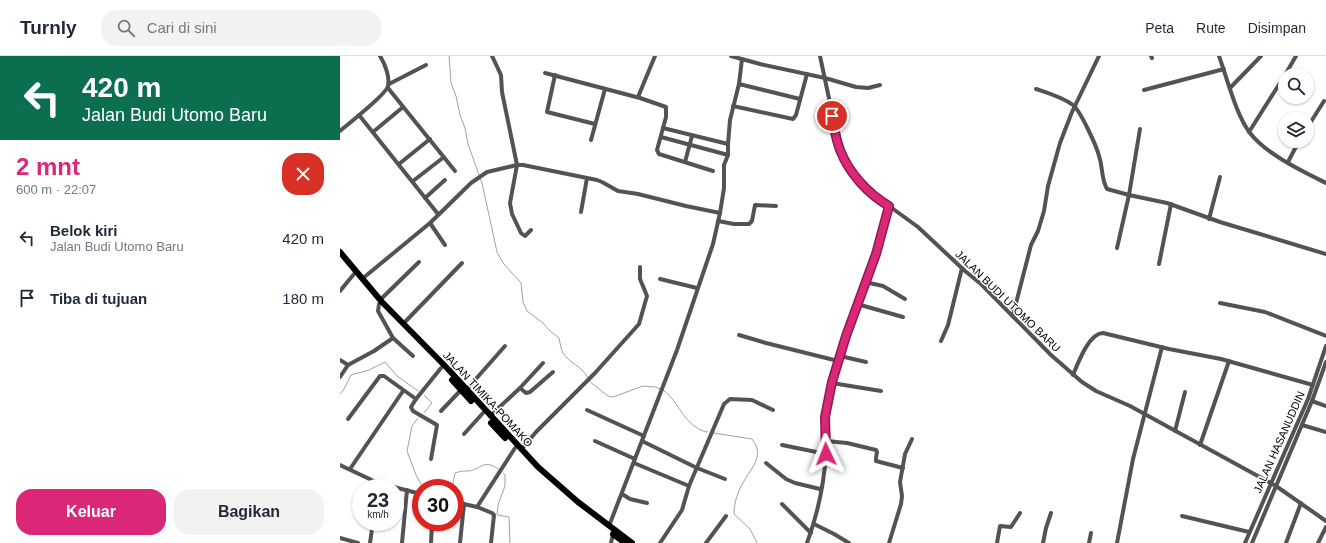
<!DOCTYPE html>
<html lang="id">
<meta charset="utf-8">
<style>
body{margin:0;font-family:Arial,sans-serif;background:#f2f2f3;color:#1f2937;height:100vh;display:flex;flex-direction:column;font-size:15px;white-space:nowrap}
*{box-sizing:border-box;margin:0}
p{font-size:13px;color:#747a83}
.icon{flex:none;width:22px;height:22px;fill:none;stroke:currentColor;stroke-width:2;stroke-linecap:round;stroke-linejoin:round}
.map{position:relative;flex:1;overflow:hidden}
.drawer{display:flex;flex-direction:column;background:#fff;width:340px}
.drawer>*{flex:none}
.banner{background:#0b6e4f;color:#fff;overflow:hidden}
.controls{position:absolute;left:938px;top:12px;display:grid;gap:8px}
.controls a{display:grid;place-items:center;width:36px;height:36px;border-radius:50%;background:#fff;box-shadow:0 1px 3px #0004;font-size:20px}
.speed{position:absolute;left:12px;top:423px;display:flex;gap:8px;font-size:20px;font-weight:700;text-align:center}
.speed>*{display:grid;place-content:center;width:52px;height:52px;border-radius:50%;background:#fff;box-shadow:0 1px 3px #0004;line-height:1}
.speed small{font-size:10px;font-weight:400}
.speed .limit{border:6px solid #d22;background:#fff;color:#111}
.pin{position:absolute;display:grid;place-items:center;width:34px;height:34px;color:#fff;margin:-17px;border:2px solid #fff;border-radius:50%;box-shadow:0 1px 4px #0007}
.me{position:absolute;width:44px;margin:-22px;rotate:358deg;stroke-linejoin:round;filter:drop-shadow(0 0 3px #0008)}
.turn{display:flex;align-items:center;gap:14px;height:84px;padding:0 16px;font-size:18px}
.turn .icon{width:52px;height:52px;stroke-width:2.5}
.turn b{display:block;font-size:28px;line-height:34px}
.round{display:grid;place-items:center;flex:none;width:42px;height:42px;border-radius:16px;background:#f2f2f3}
.overview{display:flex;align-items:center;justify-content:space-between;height:68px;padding:0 16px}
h1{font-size:24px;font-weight:700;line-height:30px;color:#db2777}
.cta{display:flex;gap:8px;margin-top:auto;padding:8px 16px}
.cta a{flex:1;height:46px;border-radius:16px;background:#db2777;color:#fff;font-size:16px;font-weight:700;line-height:46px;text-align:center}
.cta a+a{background:#f2f2f3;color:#1f2937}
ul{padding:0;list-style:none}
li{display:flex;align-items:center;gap:12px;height:60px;padding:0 16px}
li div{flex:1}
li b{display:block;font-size:15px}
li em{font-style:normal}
header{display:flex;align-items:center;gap:24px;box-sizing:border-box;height:56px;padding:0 20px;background:#fff;border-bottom:1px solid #e0e1e3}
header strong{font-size:19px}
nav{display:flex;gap:22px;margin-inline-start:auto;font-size:14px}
.search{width:280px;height:36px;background:#f2f2f3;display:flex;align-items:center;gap:10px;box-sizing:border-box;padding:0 14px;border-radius:16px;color:#747a83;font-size:15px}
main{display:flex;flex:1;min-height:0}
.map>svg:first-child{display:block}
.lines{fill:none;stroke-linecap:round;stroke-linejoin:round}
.stream{stroke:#a1a1a1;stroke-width:1}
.minor{stroke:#535353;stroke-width:4}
.highway{stroke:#000;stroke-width:6}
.route-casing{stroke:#8e194d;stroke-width:10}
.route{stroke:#db2777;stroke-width:7}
.labels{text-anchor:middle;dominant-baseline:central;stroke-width:3;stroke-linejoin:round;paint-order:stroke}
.street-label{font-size:11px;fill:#000;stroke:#fff}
</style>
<header>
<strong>Turnly</strong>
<div class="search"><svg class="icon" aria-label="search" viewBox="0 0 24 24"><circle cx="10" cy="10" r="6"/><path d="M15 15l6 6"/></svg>Cari di sini</div>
<nav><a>Peta</a><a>Rute</a><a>Disimpan</a></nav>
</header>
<main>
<section class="drawer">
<div class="banner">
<div class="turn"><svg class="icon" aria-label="left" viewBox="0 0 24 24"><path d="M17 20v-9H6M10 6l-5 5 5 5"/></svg><div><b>420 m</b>Jalan Budi Utomo Baru</div></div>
</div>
<div class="overview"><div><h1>2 mnt</h1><p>600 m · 22:07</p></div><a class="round" style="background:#d93025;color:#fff"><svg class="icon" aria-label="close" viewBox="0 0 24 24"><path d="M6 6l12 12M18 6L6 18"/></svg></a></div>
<ul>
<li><svg class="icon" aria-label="left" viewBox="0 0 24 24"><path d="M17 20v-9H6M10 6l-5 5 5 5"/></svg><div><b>Belok kiri</b><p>Jalan Budi Utomo Baru</p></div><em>420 m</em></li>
<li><svg class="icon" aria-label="arrive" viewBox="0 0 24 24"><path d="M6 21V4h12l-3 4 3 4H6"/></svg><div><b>Tiba di tujuan</b></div><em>180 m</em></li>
</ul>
<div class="cta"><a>Keluar</a><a>Bagikan</a></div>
</section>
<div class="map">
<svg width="986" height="487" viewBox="0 0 986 487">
<rect width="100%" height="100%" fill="#fff"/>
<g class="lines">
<!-- stream -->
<g class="stream">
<polyline points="109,0 111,27 116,40 120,59 125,72 128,88 139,119"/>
<path d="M 140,122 L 142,127 L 157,196 L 163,207 L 181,227 L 183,246 L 187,255 L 203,267 L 209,274 L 219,282 C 220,287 221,293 223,297 C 230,308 241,309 248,322"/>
<polyline points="249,325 268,340 273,341 303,330 315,331 320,333"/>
<path d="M 323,334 C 328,337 330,341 334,345 C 343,358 352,374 368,376"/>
<polyline points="0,338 4,333 11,319 29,314 45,306 57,320 78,335"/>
<polyline points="84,339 92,347 84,357"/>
<polyline points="78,362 72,370 67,395 76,419 81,428 86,432"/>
<path d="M 374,377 L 412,383 C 425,400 412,411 404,425 C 398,435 394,446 394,458 L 410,473 L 417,487"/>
<polyline points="163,417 165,419 165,430 158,449 157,459 169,461 170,487"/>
<path d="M 112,432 L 115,417 C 121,415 123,415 128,415 C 141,414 143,402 158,413"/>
</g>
<!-- minor -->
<g class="minor">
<polyline points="152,0 161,19 162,36 177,109 170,147 172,158 181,177 185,180 191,174"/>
<polyline points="391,0 420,8 485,22 516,31 528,32 540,29"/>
<polyline points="480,0 500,94 507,110 512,116 534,139 578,171 625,215 641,228 711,299 742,326 756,335 790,350 936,430 986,465"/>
<polyline points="811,0 812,2"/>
<path d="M 879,0 C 887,22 896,59 910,77 C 926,98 962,115 986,127"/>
<polyline points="205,17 300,42 326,51 326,61 317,94 319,98 373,115"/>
<polyline points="215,19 207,56 255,68"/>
<polyline points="945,19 956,0"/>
<polyline points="49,28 86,9"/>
<polyline points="399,28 460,43"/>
<polyline points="48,32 115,115"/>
<polyline points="890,32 921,0"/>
<path d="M 696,33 C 708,37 722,41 733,49 C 740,54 757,91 759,100 C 763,111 761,123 767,133 L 789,139 L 800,73"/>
<polyline points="804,34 884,13"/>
<polyline points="298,41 315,0"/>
<polyline points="393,50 453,63 456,59 467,18"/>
<polyline points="19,59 98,158"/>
<polyline points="967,72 984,45"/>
<path d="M 0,75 C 8,68 47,38 48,30 C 50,21 45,8 40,0"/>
<polyline points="33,76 63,51"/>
<polyline points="909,76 945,19"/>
<polyline points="321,81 388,99"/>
<polyline points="251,84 265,33"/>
<polyline points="388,88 390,64 399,28 402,3"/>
<polyline points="345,106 352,80"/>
<polyline points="948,106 959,85"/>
<polyline points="59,108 90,83"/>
<polyline points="73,125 104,101"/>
<polyline points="85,142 105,124"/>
<polyline points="241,156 247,122"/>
<polyline points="869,163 880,121"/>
<polyline points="378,165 394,168 409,168 412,165 415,149 436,150"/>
<polyline points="90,167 105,189"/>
<polyline points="777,192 789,139 827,147 880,166 986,198"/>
<polyline points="819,208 831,148"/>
<polyline points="22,223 90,167 131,127 147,116 177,109 183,109 257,124 262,126 278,135 298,138 346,150 380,157"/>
<polyline points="320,223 357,232"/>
<polyline points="525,226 543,230 565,243"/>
<polyline points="0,235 14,218"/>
<polyline points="40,244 79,206"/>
<polyline points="880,247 925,256 986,280"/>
<polyline points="39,248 38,255 53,282 73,300"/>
<polyline points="517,248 563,261"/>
<polyline points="673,259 691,189 698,175 704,155 708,130 720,87 732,56 759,0"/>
<polyline points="63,268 122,207"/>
<polyline points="399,279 426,287 498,305"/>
<polyline points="601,285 608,269 622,212"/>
<polyline points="500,300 526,306"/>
<polyline points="0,304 8,309 0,321"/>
<polyline points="8,309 34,295 53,282"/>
<path d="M 733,319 C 738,307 749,277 763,277 L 829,293 L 881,303 L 973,329"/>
<polyline points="492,327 541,335"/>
<polyline points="180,332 186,337 190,336 213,316"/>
<polyline points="127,333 165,290"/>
<polyline points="972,345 986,350"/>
<polyline points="247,354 304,380"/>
<polyline points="101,355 121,334"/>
<polyline points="150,360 180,332 203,307"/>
<polyline points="8,363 40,320 44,320 76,343"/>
<polyline points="962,369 986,376"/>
<polyline points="835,375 845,336"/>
<polyline points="124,378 143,357"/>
<polyline points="255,385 295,403"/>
<polyline points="302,385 357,412 385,423"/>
<polyline points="486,385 507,387 536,394 537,396 536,402 536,405 563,412"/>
<polyline points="442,389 486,398"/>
<polyline points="860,389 889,305"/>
<polyline points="181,394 196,376 255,317 299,268 307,240 300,223 300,211"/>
<polyline points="91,403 97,369 73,355 71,351 76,343 101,312"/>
<polyline points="294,407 349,430"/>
<polyline points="426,407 446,423 455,427 480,433"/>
<polyline points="0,409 38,427 81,438"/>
<polyline points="10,413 63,335"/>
<polyline points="282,438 290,443 307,447"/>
<polyline points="115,446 137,451 175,392"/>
<polyline points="442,448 471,477"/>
<polyline points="137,451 152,457 154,459 151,487"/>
<polyline points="842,460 909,476"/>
<polyline points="474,468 494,478 509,487"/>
<polyline points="269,470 337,294 373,188 380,157 384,132 384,109 388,99 388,88 323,72"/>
<polyline points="0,482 18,487"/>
<polyline points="30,487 33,466"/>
<polyline points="62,487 67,434"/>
<polyline points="91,487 92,466"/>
<polyline points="120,487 124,448"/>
<polyline points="271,487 273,478"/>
<polyline points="320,487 342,454 349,430 384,348 390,343 412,344 433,354"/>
<polyline points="366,487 386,460"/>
<path d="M 467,487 C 477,460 484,427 486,398 C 487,382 483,366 486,350 C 496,303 514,259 530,214 C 538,193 543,172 549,150"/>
<polyline points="549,487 561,448 562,440 560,426 565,398 572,383"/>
<polyline points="657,487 660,470 671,471 680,457"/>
<polyline points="703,487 706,472 711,457"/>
<polyline points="749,487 751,477"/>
<polyline points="777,487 793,403 822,291"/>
<polyline points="905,487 968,343 986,290"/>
<polyline points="912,487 972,345 986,306"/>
<polyline points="946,487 961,447"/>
<polyline points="978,487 986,471"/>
</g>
<!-- highway -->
<g class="highway">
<polyline points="0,196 42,246 108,313 198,411 238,446 292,487"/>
<polyline points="112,324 131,345"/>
<polyline points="151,367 165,382"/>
<polyline points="273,478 285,487"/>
</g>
</g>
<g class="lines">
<!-- route casing -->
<g class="route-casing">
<path id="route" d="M 486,398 L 485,361 L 492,326 L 506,280 L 536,198 L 549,150 C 528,138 509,117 500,94 C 496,84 494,71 492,60"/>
</g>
<!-- route -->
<use href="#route" class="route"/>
</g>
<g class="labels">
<!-- street labels -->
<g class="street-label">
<text transform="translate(668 245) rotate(44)">JALAN BUDI UTOMO BARU</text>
<text transform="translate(148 343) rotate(47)">JALAN TIMIKA-POMAKO</text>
<text transform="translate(939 386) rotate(-66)">JALAN HASANUDDIN</text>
</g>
</g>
</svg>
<div class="controls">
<a><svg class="icon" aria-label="search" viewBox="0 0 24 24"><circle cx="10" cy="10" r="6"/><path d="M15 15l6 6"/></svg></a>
<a><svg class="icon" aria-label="layers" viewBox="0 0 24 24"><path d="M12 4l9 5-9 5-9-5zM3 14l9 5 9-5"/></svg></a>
</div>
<div class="speed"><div>23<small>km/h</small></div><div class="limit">30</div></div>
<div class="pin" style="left:492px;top:60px;background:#d93025"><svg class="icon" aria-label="arrive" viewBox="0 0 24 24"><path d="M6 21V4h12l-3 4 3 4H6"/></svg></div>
<svg class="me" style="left:486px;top:398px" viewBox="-20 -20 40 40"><path d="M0-17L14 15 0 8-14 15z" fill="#db2777" stroke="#fff" stroke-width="4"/></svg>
</div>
</main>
